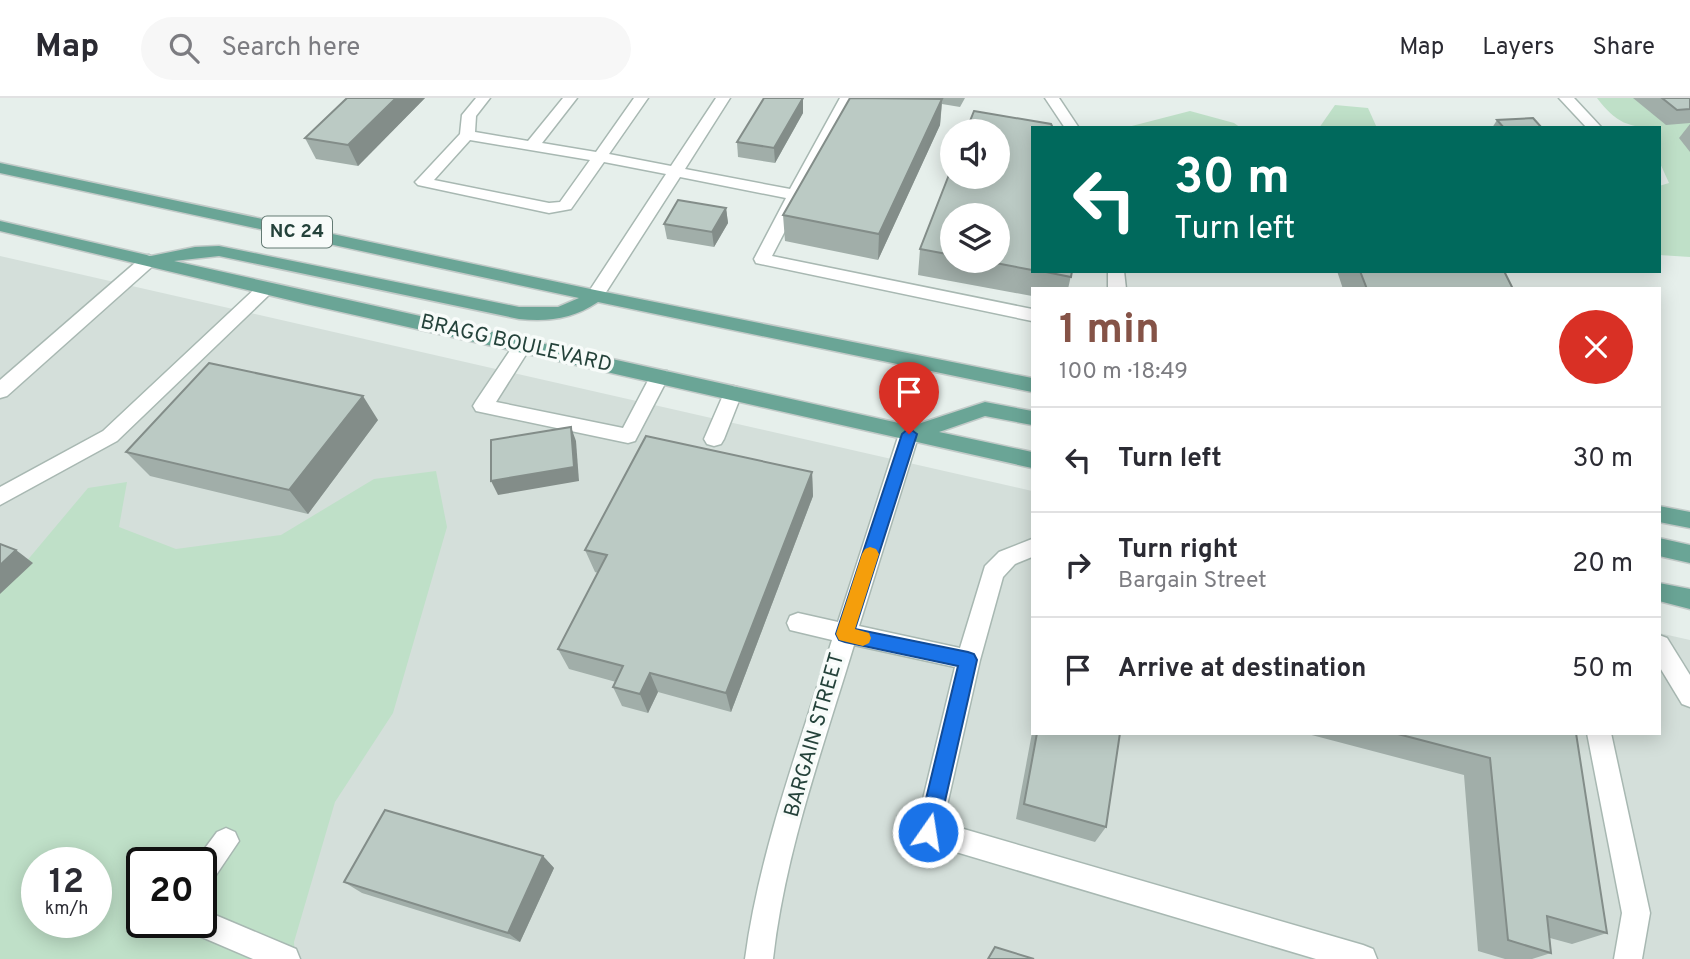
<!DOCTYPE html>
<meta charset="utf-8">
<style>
body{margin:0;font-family:Overpass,sans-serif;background:#f7f7f7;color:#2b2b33;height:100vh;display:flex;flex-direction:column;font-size:26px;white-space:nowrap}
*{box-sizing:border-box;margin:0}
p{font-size:23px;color:#7c7c81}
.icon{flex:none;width:38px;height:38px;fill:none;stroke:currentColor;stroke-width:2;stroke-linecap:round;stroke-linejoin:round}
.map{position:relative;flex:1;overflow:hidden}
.side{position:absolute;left:1031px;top:189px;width:630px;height:448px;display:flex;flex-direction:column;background:#fff;border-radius:0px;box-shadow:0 4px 18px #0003}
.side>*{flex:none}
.hud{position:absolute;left:1031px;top:28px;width:630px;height:147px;border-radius:0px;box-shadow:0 4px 18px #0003;background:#00695c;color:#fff;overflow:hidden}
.fabs{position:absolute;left:940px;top:21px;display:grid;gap:14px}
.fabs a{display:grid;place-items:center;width:70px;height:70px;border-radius:50%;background:#fff;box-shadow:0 4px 18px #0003;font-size:35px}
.speed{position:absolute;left:21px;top:749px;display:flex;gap:14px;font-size:35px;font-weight:700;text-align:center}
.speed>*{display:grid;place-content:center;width:91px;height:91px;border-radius:50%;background:#fff;box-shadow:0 4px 18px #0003;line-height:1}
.speed small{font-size:18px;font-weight:400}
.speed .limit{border:4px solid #111;border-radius:10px;background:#fff;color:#111}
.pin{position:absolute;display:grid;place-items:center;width:60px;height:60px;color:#fff;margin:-72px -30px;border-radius:50% 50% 50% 0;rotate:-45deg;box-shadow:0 0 7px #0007}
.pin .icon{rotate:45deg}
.me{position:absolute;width:77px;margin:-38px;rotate:13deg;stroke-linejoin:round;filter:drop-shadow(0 0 5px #0008)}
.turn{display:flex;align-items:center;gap:24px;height:147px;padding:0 28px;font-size:32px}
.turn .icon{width:91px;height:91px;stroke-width:2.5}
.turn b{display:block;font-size:49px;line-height:60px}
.round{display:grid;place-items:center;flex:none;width:74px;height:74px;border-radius:37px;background:#f7f7f7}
.head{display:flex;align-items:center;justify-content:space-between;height:119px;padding:0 28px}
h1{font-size:42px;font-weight:700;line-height:52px;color:#855347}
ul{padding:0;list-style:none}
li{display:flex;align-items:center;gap:21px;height:105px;padding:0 28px;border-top:2px solid #e1e1e2}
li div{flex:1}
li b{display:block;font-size:26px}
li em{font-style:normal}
header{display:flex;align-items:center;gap:42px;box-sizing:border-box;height:98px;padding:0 35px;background:#fff;border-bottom:2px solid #e1e1e2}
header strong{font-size:33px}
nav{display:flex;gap:38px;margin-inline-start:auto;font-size:24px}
.search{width:490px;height:63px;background:#f7f7f7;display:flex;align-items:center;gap:18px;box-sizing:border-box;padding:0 24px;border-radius:38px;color:#7c7c81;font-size:26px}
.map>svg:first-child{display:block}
.built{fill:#d4dfda;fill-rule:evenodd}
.green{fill:#bfe0c8;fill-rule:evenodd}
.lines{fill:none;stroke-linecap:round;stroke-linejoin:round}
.minor-casing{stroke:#a8b8b2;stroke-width:3}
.major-casing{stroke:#c2cac8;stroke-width:3}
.minor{fill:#fff;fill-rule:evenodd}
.major{fill:#6aa596;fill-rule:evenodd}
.wall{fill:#a1aea9;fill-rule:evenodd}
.shaded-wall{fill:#838d89}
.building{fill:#bbcac4;stroke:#838d89;stroke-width:2}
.route{fill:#1a73e8;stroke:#114b97;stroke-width:2}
.slow{fill:#f59e0b}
.labels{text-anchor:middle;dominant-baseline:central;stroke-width:7;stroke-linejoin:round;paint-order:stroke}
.shield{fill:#f7fbf9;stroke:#637a73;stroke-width:2}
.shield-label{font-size:19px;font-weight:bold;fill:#24423a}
.street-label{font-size:21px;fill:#24423a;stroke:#f7fbf9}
</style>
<header>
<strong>Map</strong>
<div class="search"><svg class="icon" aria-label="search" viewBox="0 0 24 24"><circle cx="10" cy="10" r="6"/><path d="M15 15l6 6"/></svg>Search here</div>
<nav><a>Map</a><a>Layers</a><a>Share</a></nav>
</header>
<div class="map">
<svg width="1690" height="861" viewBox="0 0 1690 861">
<rect width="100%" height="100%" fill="#e6efeb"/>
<!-- built -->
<path class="built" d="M 0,158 L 1032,393 L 1032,635 L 1659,635 L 1659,535 L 1690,542 L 1690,861 L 0,861 ZM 37,765 L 96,765 L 96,824 L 37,824 ZM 142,765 L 201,765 L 201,824 L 142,824 Z"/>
<!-- green -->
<g class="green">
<path d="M 1597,0 L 1690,0 L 1690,159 L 1659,157 L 1659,88 L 1669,85 L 1659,63 L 1659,30 C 1629,30 1616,25 1597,0 Z"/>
<polygon points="1335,7 1368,10 1377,30 1319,30"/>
<polygon points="1190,13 1234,25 1241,30 1124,30"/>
<path d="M 436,373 L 447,429 L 393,615 L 335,704 L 294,844 L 295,861 L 0,861 L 0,486 L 20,471 L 88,390 L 127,384 L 119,429 L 176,451 L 281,437 L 374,381 ZM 37,765 L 96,765 L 96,824 L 37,824 ZM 142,765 L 201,765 L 201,824 L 142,824 Z"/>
</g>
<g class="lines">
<!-- minor casing -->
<g class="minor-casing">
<g id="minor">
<path d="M 476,0 L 490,0 L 476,18 L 475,34 L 528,43 L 563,0 L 577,0 L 542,45 L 596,54 L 634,0 L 648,0 L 609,56 L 671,68 L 716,0 L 730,0 L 685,71 L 790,91 L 840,0 L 854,0 L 772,158 L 1032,211 L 1032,223 L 756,165 L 754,161 L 786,100 L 680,79 L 601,202 L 589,202 L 586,198 L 666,76 L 604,64 L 571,111 L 549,115 L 418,87 L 415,84 L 418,81 L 460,36 L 462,17 ZM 470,42 L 590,62 L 560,104 L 549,105 L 434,82 Z"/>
<polygon points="1045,0 1059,0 1079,30 1065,30"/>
<polygon points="1559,0 1574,0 1602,30 1587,30"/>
<polygon points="149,157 157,162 155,166 7,298 0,300 0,282 143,158"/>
<polygon points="1108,173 1124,173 1126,191 1108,191"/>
<polygon points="266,184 275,190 272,194 117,343 0,407 0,389 103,333 260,186"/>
<polygon points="523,241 529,242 532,247 496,304 623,330 653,273 667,273 669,278 635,343 628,345 476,313 473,308 476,303 517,242"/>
<polygon points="733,288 740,290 742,295 724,341 721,346 714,348 707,346 704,341 724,295 726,290"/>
<path d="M 909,329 L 916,331 L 919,336 L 859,528 L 960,550 L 985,468 L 999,454 L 1032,441 L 1032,459 L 1015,466 L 1003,479 L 980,562 L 943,725 L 1363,847 L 1373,851 L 1377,861 L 1316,861 L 919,743 L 915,734 L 955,569 L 854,547 C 823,650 785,754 773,861 L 745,861 C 759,754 800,646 832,542 L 790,532 L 787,525 L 790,518 L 798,515 L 838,524 L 899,336 L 902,331 Z"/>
<polygon points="1659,537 1667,540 1690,577 1690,609 1682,606 1659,568"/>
<polygon points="1587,635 1611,635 1650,815 1642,861 1614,861 1622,815"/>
<polygon points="226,730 235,734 239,743 210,786 201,790 201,765 194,765 217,734"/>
<polygon points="201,811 296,851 300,861 253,861 190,834 186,824 201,824"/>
</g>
</g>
<!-- major casing -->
<g class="major-casing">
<g id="major">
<path d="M 0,65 L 595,192 L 1032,280 L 1032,294 L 598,204 C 573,221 548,224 519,221 L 219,158 L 174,163 L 912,328 L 985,304 L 1032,313 L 1032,327 L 985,318 L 939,334 L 1032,354 L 1032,370 L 306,206 L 0,133 L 0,123 L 151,158 L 195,149 L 219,148 L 519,209 L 558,209 L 579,200 L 0,75 Z"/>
<polygon points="1659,408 1690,414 1690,430 1659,424"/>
<polygon points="1659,440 1690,447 1690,465 1659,458"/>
<polygon points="1659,485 1690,491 1690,511 1659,503"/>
</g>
</g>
<!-- minor -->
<use href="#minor" class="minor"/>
<!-- major -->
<use href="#major" class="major"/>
</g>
<!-- wall -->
<g class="wall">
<polygon points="347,0 425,0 358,68 316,61 305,40"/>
<polygon points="803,0 803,15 775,65 738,59 737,44"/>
<polygon points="850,0 965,0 960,9 942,6 940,27 878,162 785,143 783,117"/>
<polygon points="1633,0 1690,0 1690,25 1666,27"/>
<polygon points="1497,22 1542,30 1492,30"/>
<polygon points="1690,26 1690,54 1679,40"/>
<path d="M 1032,30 L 1032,173 L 1072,173 L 1068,191 L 1032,191 L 1032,198 L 918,177 L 920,151 ZM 952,117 L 998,163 L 952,163 Z"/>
<polygon points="726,110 728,125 714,149 667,141 664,126"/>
<polygon points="1337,173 1504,173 1513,191 1343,191"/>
<polygon points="378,322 308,416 150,378 126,354"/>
<polygon points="812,374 813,398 731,614 658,594 648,615 622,608 613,589 616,584 569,571 558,551 598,475 595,474 585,452"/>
<polygon points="1032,635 1120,635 1106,729 1095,744 1016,721"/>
<polygon points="1304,635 1576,635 1607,835 1572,846 1550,840 1551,855 1532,861 1505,861 1478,853 1464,677"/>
<polygon points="543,758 554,770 520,844 362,795 344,784"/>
</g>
<!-- shaded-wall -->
<g class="shaded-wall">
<polygon points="396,0 425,0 358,68 348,47"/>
<polygon points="803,0 803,15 775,65 774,50"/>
<polygon points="942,1 940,27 878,162 879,136"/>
<polygon points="726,110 728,125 714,149 712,134"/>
<polygon points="363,298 378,322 308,416 289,392"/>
<polygon points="571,329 576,343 579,383 498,397 491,383"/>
<polygon points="812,374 813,398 731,614 726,595"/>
<polygon points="16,452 33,465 0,496 0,467"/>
<polygon points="650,575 658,594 648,615 640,596"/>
<polygon points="543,758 554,770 520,844 508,835"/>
</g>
<!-- building -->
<g class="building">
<polygon points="347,0 396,0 348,47 305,40"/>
<polygon points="764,0 803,0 774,50 737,44"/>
<polygon points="850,0 942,1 879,136 783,117"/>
<polygon points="1662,0 1690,0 1690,11 1677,12"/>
<polygon points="974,13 1051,26 1053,30 1032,30 1032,172 985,163 998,163 998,117 952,117 952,157 920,151 952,69 952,79 998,79 998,33 966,33"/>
<polygon points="1533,20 1542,30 1504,30 1497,22"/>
<polygon points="678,102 726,110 712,134 664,126"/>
<polygon points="1041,173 1072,173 1071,179"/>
<polygon points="1360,173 1504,173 1513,191 1367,191"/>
<polygon points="209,265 363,298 289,392 126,354"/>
<polygon points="571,329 574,369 491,383 491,342"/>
<polygon points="646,338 812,374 726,595 650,575 640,596 613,589 623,568 558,551 607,457 585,452"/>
<polygon points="0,446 16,452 0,467"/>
<polygon points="1037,635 1120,635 1106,729 1024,706"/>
<polygon points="1394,635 1576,635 1607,835 1547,818 1551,855 1508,842 1490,660"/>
<polygon points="385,712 543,758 508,835 344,784"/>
<polygon points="995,849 1034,861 988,861"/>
</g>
<!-- route -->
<polygon class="route" points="909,330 917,336 855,531 968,554 974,556 977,562 938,734 935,741 928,743 921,741 918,734 958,568 845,544 839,542 836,536 902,336"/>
<!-- slow -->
<polygon class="slow" points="870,449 876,451 879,456 855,531 869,535 871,540 869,545 863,548 839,542 836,536 862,456 865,451"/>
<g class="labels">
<!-- shield labels -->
<rect class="shield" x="262" y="118.5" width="70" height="31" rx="5"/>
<g class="shield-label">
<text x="297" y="134">NC 24</text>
</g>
<!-- street labels -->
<g class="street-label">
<text transform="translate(516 246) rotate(13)">BRAGG BOULEVARD</text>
<text transform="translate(815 637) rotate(-74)">BARGAIN STREET</text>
</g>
</g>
</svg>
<div class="fabs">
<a><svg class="icon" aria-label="sound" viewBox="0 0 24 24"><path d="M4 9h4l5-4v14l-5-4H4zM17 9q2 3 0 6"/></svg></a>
<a><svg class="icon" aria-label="layers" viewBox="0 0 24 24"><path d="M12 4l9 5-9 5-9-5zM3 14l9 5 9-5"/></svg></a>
</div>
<div class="speed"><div>12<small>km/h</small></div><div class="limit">20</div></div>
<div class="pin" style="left:909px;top:336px;background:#d93025"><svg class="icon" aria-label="arrive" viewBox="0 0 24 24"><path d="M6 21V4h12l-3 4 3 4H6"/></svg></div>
<svg class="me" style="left:928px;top:734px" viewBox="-20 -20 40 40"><circle r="17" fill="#1a73e8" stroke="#fff" stroke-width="3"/><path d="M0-11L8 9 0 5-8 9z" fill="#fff"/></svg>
<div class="hud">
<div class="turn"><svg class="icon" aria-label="left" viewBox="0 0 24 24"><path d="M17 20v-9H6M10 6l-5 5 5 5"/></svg><div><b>30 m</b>Turn left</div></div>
</div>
<section class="side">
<div class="head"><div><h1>1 min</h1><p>100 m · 18:49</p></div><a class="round" style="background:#d93025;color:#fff"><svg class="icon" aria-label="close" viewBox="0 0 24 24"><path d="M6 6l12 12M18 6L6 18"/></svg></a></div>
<ul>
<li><svg class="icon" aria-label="left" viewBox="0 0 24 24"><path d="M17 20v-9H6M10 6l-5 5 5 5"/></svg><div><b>Turn left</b></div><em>30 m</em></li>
<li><svg class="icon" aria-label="right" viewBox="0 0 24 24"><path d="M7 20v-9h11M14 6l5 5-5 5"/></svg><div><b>Turn right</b><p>Bargain Street</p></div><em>20 m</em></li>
<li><svg class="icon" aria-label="arrive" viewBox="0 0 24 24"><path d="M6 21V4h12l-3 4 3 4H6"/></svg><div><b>Arrive at destination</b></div><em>50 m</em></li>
</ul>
</section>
</div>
